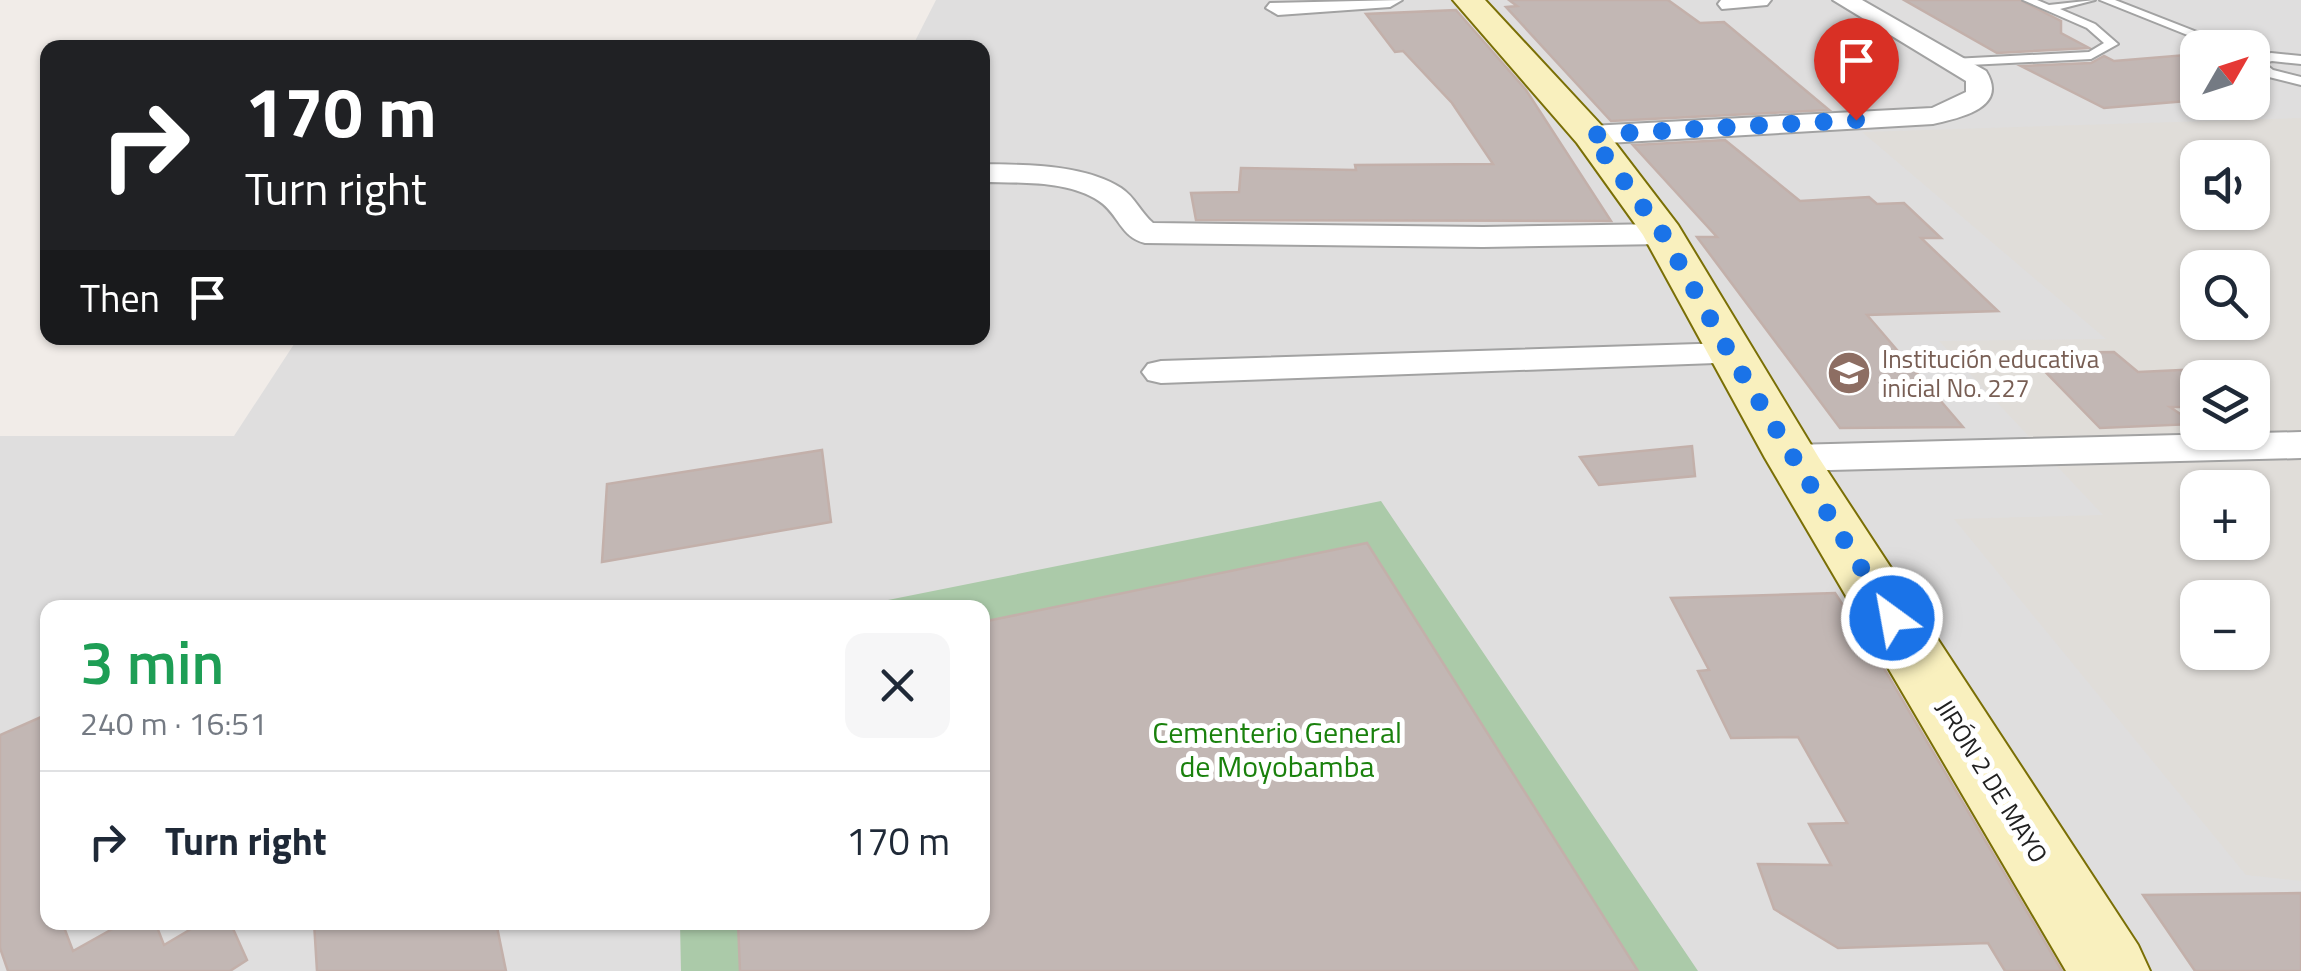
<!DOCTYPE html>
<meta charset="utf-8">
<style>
body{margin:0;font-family:"Titillium Web",sans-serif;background:#f6f6f7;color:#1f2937;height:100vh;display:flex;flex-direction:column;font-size:38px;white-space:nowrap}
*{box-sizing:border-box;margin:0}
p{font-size:32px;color:#747a83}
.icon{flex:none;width:55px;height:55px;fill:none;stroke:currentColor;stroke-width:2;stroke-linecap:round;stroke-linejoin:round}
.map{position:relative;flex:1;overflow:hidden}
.side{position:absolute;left:40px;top:600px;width:950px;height:330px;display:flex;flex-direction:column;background:#fff;border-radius:20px;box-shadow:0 2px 8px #0004}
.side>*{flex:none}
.top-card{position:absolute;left:40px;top:40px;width:950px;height:305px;border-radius:20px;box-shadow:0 2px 8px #0004;background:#202124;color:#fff;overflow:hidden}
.needle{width:65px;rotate:51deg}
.controls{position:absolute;left:2180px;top:30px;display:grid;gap:20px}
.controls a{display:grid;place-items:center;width:90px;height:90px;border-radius:20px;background:#fff;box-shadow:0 2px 8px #0004;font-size:50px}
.pin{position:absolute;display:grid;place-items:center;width:85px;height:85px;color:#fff;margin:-102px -42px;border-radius:50% 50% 50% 0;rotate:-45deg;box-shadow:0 0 10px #0007}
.pin .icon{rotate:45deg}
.me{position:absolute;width:110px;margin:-55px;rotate:328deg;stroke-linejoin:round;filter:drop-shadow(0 0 8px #0008)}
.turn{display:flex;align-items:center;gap:35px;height:210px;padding:0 40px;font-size:45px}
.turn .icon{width:130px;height:130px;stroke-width:2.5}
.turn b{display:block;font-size:70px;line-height:85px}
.then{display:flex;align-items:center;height:95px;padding:0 40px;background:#0003;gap:20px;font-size:38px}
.round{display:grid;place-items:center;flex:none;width:105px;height:105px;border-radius:20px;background:#f6f6f7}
.overview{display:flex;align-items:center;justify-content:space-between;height:170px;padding:0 40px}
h1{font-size:60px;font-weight:600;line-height:75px;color:#1e9e55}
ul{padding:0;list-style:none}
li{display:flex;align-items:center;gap:30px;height:140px;padding:0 40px;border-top:2px solid #e0e1e3}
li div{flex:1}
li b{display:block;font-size:38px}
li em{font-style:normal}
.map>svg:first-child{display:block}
.residential{fill:#dfdede;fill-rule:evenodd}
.airport{fill:#e0ddd9;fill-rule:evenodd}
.cemetery{fill:#abcaa9}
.building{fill:#c2b7b4;stroke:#c3b0aa;stroke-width:2.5}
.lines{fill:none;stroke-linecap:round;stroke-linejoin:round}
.lane-casing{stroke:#a2a2a2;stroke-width:4}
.street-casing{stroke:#a2a2a2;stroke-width:4}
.secondary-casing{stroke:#7a6f06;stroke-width:4}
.lane{fill:#fff;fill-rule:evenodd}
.street{fill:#fff;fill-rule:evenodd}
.secondary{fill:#f9f0be;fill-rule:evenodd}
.route{stroke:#1a73e8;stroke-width:18;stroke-dasharray:0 32.4}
.labels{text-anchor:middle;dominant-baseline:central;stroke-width:10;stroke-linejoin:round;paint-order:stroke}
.education-label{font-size:25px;fill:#785e54;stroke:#fff;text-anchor:start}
.street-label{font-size:25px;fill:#212121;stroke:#fff}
.near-park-label{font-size:30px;fill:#1a810d;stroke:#fff}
</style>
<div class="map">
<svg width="2301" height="971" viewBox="0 0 2301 971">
<rect width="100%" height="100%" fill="#f1ece8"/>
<!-- residential -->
<path class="residential" d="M 936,0 L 2301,0 L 2301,971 L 0,971 L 0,436 L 234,436 L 298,338 L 982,338 L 982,48 L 912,47 ZM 2198,48 L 2252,48 L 2252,102 L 2198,102 ZM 2198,158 L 2252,158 L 2252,212 L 2198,212 ZM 2198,268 L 2252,268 L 2252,322 L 2198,322 ZM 2198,378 L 2252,378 L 2252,432 L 2198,432 ZM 2198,488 L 2252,488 L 2252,542 L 2198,542 ZM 2198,598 L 2252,598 L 2252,652 L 2198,652 ZM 48,608 L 982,608 L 982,922 L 48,922 Z"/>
<!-- airport -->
<path class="airport" d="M 2301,118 L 2301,881 L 2246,875 L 1954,519 L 2103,515 L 1939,341 L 2106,339 L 1862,132 ZM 2198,158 L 2252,158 L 2252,212 L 2198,212 ZM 2198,268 L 2252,268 L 2252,322 L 2198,322 ZM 2198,378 L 2252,378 L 2252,432 L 2198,432 ZM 2198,488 L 2252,488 L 2252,542 L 2198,542 ZM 2198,598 L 2252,598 L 2252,652 L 2198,652 Z"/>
<!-- cemetery -->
<polygon class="cemetery" points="1381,501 1698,971 681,971 680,923 982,922 982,608 853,607"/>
<!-- building -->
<g class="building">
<polygon points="1509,0 1668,0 1700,23 1724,22 1829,110 1611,121 1506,7 1517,6"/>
<polygon points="1904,0 2020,0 2061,21 2061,33 2089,48 1997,53"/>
<polygon points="1456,10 1526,90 1611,221 1196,220 1191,193 1239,192 1241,168 1356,170 1355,165 1493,164 1452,103 1403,51 1395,52 1366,14"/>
<polygon points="2198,54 2198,100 2104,108 2021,66 2091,63 2104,56 2114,61"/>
<polygon points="1725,140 1800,201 1869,197 1877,204 1904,203 1941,238 1921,238 1998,311 1867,315 1963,427 1840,428 1697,237 1717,237 1633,145"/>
<polygon points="2114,352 2138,372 2224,368 2234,378 2198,378 2198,407 2170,407 2195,424 2100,428 2027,353"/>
<polygon points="1692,446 1695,476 1599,485 1580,457"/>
<polygon points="822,450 831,522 602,562 607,484"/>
<polygon points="1367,543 1638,971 740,971 738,922 982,922 982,622"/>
<polygon points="1835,593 1879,660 2062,971 2005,971 1988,943 1838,948 1774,909 1758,864 1831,865 1809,824 1847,823 1798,737 1731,738 1698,671 1709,670 1671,598"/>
<polygon points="48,714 48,922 62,922 73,951 125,922 155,922 164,945 203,922 230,922 247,960 230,971 8,971 0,948 0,735"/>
<polygon points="2301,893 2301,971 2195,971 2143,895"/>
<polygon points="314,922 496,922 506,971 317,971"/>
</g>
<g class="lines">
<!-- lane casing -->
<g class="lane-casing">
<g id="lane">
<polygon points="2023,0 2037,0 2049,5 2095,0 2060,9 2095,24 2118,44 2091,59 1949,66 1947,63 1953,59 2089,52 2104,43 2087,28"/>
<polygon points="2100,0 2115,0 2238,48 2220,48"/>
<polygon points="2271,53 2301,56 2301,64 2272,61 2264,63 2273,70 2301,77 2301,85 2265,76 2252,66 2252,59"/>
</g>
</g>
<!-- street casing -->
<g class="street-casing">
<g id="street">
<polygon points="1402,0 1390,7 1278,15 1266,8 1270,3"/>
<polygon points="1721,0 1771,0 1767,5 1722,9 1718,4"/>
<path d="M 1833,0 L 1862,0 L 1986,71 C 2009,108 1960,118 1933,124 L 1590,144 L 1580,141 L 1576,135 L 1580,129 L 1590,126 L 1932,108 L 1966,92 L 1966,81 Z"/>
<path d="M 982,164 C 1025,165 1084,164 1121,188 C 1135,197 1141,213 1153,223 L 1483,227 L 1663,224 L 1674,227 L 1679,234 L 1674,241 L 1663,244 L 1483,247 L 1145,243 C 1120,237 1119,214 1099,201 C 1068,180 1018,183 982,182 Z"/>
<polygon points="1730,343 1743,346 1749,354 1743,362 1161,383 1148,380 1142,372 1148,364 1161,361"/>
<polygon points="2301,432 2301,458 1792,471 1777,467 1771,458 1777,449 1792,445"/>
</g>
</g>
<!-- secondary casing -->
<g class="secondary-casing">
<polygon id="secondary" points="1453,0 1485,0 1603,127 1678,225 1819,458 2138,945 2150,971 2066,971 1765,458 1643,235 1577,143"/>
</g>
<!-- lane -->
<use href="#lane" class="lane"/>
<!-- street -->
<use href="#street" class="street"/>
<!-- secondary -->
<use href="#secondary" class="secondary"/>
</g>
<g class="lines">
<!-- route -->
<polyline class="route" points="1856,120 1590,135 1663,234 1730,354 1892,618"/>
</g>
<!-- icons -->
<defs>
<g id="school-disc" transform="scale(2.25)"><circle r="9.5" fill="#8d6e63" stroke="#fff"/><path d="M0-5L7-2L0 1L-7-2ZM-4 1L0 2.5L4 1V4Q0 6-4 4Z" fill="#fff"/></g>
</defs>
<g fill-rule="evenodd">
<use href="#school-disc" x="1849" y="373"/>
</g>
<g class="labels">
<!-- education labels -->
<g class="education-label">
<text x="1882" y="359">Institución educativa<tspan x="1882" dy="29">inicial No. 227</tspan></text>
</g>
<!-- street labels -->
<g class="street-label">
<text transform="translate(1992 781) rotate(58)">JIRÓN 2 DE MAYO</text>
</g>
<!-- near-park labels -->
<g class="near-park-label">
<text x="1277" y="732">Cementerio General<tspan x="1277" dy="34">de Moyobamba</tspan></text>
</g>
</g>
</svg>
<div class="controls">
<a><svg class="needle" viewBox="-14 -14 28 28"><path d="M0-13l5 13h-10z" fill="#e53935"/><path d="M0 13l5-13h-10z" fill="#747a83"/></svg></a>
<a><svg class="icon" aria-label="sound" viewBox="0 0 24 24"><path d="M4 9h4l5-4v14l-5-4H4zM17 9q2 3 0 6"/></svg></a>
<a><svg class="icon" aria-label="search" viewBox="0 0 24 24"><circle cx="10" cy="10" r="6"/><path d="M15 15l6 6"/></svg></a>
<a><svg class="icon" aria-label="layers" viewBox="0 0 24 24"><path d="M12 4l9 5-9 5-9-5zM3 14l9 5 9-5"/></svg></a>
<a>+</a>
<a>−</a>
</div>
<div class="pin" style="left:1856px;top:120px;background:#d93025"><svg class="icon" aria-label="arrive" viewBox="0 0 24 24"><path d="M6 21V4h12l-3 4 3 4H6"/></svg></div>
<svg class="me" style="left:1892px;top:618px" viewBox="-20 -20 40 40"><circle r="17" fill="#1a73e8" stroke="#fff" stroke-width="3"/><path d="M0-11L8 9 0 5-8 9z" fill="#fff"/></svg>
<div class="top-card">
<div class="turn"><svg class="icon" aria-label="right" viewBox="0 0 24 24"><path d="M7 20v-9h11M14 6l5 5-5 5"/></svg><div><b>170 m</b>Turn right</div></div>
<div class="then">Then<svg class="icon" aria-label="arrive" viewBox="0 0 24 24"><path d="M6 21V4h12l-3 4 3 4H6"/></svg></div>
</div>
<section class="side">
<div class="overview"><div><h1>3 min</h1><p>240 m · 16:51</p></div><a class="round"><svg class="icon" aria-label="close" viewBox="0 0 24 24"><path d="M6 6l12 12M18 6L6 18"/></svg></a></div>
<ul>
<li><svg class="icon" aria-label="right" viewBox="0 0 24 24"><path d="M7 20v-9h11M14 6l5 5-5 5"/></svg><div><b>Turn right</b></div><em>170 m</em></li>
</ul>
</section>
</div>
